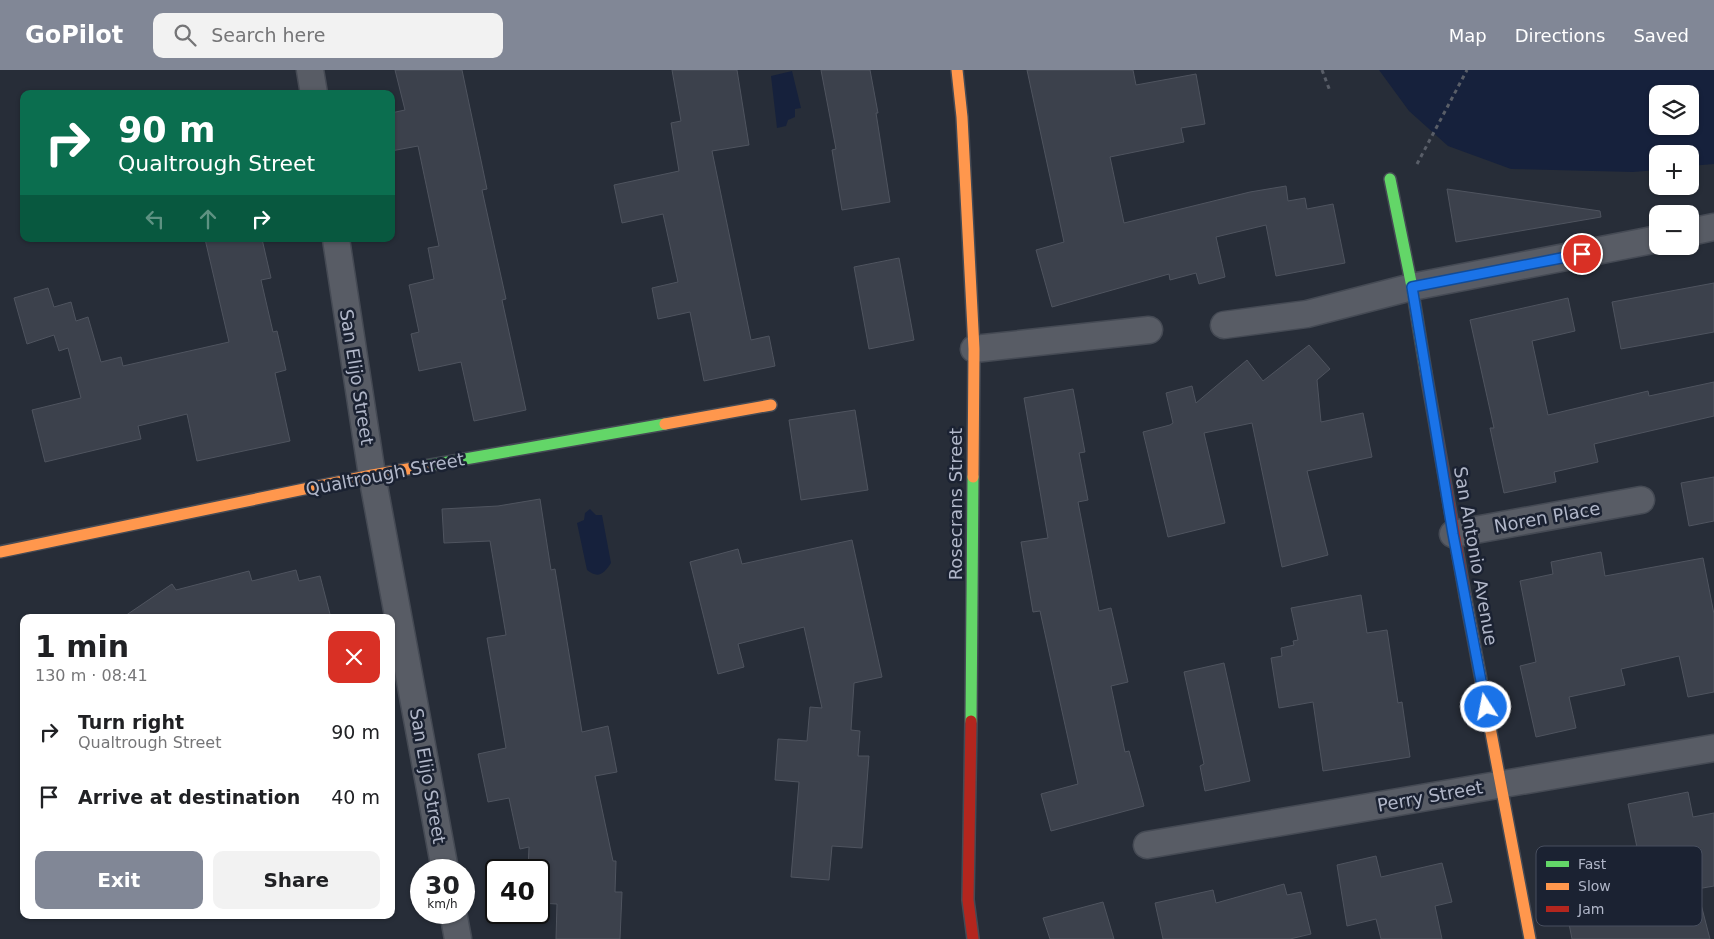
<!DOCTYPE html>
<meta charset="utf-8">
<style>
body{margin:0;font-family:"DejaVu Sans",sans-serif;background:#f2f2f2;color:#202124;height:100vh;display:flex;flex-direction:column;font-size:19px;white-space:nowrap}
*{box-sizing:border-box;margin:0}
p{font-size:16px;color:#757577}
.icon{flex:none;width:28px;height:28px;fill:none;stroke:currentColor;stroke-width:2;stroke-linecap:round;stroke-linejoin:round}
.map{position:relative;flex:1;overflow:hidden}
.drawer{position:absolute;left:20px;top:544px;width:375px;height:305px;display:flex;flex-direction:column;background:#fff;border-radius:10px;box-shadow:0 1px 4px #0004}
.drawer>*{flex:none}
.top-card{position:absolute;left:20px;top:20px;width:375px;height:152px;border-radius:10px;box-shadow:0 1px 4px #0004;background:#0b6e4f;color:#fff;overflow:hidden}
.controls{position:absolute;left:1649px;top:15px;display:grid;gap:10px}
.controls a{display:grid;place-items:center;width:50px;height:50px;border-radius:10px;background:#fff;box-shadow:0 1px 4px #0004;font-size:25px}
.speed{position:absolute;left:410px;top:789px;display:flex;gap:10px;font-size:25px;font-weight:700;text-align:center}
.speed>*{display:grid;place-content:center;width:65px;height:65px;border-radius:50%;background:#fff;box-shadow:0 1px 4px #0004;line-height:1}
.speed small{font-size:12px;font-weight:400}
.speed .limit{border:2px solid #111;border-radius:8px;background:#fff;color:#111}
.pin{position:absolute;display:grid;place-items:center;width:42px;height:42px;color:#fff;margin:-21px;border:2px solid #fff;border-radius:50%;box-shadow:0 1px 5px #0007}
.me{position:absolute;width:55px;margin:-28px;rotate:349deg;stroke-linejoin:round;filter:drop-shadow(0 0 4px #0008)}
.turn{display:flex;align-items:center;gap:18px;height:105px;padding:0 15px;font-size:22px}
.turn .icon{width:65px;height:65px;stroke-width:2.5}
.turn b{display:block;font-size:35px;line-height:42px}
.lanes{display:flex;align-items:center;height:48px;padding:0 15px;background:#0003;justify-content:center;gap:25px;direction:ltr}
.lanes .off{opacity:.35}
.round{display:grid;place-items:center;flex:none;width:52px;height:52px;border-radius:10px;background:#f2f2f2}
.head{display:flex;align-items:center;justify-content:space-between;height:85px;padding:0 15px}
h1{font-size:30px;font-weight:600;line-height:38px}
.cta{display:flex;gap:10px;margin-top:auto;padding:10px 15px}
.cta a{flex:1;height:58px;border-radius:10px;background:#818796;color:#fff;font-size:20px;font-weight:600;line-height:58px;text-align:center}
.cta a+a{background:#f2f2f2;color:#202124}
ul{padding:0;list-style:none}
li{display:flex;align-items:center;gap:15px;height:65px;padding:0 15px}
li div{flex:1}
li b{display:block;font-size:19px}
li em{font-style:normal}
header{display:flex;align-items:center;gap:30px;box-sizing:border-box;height:70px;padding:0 25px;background:#818796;color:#fff}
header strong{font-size:24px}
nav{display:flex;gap:28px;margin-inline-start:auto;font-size:18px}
.search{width:350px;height:45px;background:#f2f2f2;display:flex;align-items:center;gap:12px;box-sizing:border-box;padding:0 18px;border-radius:10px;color:#757577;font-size:19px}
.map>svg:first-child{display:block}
.water{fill:#16213c;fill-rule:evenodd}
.building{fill:#3c414c;stroke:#4f545f}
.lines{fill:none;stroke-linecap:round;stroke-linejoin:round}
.street-casing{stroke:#454a54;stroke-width:29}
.fast-casing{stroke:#454a54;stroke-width:14}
.slow-casing{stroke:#454a54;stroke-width:14}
.jam-casing{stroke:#454a54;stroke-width:14}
.path{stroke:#595e68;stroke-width:3;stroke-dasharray:4 4;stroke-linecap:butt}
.street{stroke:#585c65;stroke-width:26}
.fast{stroke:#63d668;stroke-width:11}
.slow{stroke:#ff974d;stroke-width:11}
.jam{stroke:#b3261e;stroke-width:11}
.route-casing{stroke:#114b97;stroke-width:12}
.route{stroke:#1a73e8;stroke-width:9}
.labels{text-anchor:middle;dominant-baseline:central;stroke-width:5;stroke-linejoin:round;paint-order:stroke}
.street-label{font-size:18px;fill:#b1b7c9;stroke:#1b2232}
.key{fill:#1b2232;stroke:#484f5f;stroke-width:1}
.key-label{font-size:14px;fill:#b1b7c9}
</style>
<header>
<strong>GoPilot</strong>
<div class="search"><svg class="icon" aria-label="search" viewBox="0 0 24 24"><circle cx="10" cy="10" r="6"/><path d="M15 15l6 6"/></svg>Search here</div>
<nav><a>Map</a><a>Directions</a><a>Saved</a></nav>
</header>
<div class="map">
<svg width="1714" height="869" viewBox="0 0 1714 869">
<rect width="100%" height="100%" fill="#272d38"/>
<!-- water -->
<g class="water">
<path d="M 1379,0 L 1714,0 L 1714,94 L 1690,96 L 1690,84 L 1658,84 L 1657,100 L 1633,102 L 1511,99 L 1448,76 L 1409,41 ZM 1658,24 L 1690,24 L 1690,56 L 1658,56 Z"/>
<polygon points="792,1 801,38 795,39 795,47 788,50 786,56 777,58 771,6"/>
<path d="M 590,439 L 596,445 L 602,445 L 611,493 C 604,504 598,509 587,500 L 577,453 L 584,450 L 585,443 Z"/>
</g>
<!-- building -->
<g class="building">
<polygon points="395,0 462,0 487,119 482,120 506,229 502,230 526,340 474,351 461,292 419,301 411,264 419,262 409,215 434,209 428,178 439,176 418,76 391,81 391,43 405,40"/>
<polygon points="672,0 737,0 749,75 712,81 751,270 769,266 775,296 704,311 690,242 658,249 652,218 678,212 663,144 622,153 614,115 679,101 671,53 681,51"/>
<polygon points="821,0 870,0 878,43 876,43 890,132 842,140 832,80 836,79"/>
<polygon points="1027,0 1133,0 1136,15 1196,4 1205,54 1181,58 1184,72 1110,87 1124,153 1250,122 1286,116 1288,131 1305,128 1307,139 1333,134 1345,193 1276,206 1266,155 1216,167 1225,207 1199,214 1196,203 1170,210 1169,204 1052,237 1036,180 1064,172"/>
<polygon points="1447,119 1600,141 1601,147 1456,172"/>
<polygon points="205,169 262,169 271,208 261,210 273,262 277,261 286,300 275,303 290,371 197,391 187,344 138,356 141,369 45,392 32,340 81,328 68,278 59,281 54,265 27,274 14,228 48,218 54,237 71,232 76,251 88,247 101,292 121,287 123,296 229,272"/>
<polygon points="899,188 914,270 869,279 854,197"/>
<polygon points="1714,213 1714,262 1621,279 1612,232"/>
<polygon points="1568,228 1575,261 1532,271 1548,345 1648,321 1649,326 1714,312 1714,346 1594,374 1598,392 1554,402 1556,412 1504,423 1490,358 1494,358 1470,250"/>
<polygon points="1309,275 1330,299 1317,310 1321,352 1363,343 1372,387 1307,401 1328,485 1282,497 1252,353 1204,363 1225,453 1168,467 1143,362 1170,355 1173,353 1166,323 1192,316 1196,333 1247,290 1263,311"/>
<polygon points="1073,319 1085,382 1079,383 1088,430 1078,432 1099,541 1111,538 1128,612 1111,616 1125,682 1129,681 1144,736 1051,761 1041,724 1078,714 1040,541 1033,542 1021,472 1048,468 1024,328"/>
<polygon points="855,340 868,420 801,430 789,350"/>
<polygon points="1714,407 1714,451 1689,456 1681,413"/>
<polygon points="540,429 551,500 555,499 582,662 608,656 617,702 595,706 613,791 616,791 615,822 622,822 620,869 556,869 557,834 539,833 539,800 528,800 529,777 520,779 509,728 488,732 478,684 506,678 487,568 506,565 490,471 444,473 442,439 498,436"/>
<polygon points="852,470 882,607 854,613 851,660 860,661 858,686 869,686 862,778 832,776 829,810 791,807 799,712 775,710 778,669 807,671 810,637 822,638 804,557 738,574 744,597 718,604 690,492 738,479 742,494"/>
<polygon points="1601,482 1605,506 1703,488 1714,544 1714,622 1688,627 1679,586 1621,599 1625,615 1569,627 1576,658 1536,667 1520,596 1536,592 1520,511 1553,504 1551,492"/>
<polygon points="296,500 299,511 320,506 331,548 122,548 172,514 176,520 249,501 252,511"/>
<polygon points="1361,525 1367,563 1387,560 1398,633 1402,632 1410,687 1323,701 1313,632 1279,638 1271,588 1282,586 1281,578 1294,575 1293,571 1298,570 1291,538"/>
<polygon points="1224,593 1250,711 1205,721 1200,696 1204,694 1184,602"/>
<polygon points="1688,722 1693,747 1714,743 1714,816 1697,819 1710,869 1572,869 1560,808 1640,792 1628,734"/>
<polygon points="1376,786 1381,807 1442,793 1452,832 1435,836 1442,869 1381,869 1376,849 1347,856 1337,795"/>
<polygon points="1284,814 1287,825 1301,822 1311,864 1290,869 1163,869 1155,833 1213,820 1216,833"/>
<polygon points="1103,832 1114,869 1050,869 1043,848"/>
</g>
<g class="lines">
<!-- street casing -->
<g class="street-casing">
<g id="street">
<polyline points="310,0 314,24"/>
<polyline points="1690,162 1714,157"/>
<polyline points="336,169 372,405 445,800"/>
<polyline points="1224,255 1307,244 1412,217 1658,169"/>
<polyline points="974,279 1149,260"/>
<polyline points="1453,464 1641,430"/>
<polyline points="1147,775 1714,678"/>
<polyline points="453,842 458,869"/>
</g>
</g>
<!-- fast casing -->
<g class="fast-casing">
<g id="fast">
<polyline points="1390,109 1412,217 1426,303"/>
<polyline points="425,396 665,354"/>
<polyline points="971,651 973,407"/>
</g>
</g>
<!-- slow casing -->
<g class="slow-casing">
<g id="slow">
<polyline points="957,0 962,47 974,279 973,407"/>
<polyline points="665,354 771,335"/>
<polyline points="0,482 372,405 425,396"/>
<polyline points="1465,525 1530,869"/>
</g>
</g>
<!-- jam casing -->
<g class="jam-casing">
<g id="jam">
<polyline points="1426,303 1465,525"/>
<polyline points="971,651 968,830 973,869"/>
</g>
</g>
<!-- path -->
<g class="path">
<polyline points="1322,0 1330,21"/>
<polyline points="1417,94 1467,0"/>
</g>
<!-- street -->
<use href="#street" class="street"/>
<!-- fast -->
<use href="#fast" class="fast"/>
<!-- slow -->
<use href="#slow" class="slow"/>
<!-- jam -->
<use href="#jam" class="jam"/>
</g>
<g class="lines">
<!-- route casing -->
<g class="route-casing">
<polyline id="route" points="1486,637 1453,464 1412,217 1582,184"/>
</g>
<!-- route -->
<use href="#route" class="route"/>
</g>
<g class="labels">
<!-- street labels -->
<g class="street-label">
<text transform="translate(357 307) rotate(81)">San Elijo Street</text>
<text transform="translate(385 404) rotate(-11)">Qualtrough Street</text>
<text transform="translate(955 434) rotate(-90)">Rosecrans Street</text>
<text transform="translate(1547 447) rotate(-10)">Noren Place</text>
<text transform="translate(1476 486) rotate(80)">San Antonio Avenue</text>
<text transform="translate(428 706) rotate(80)">San Elijo Street</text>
<text transform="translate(1430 726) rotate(-10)">Perry Street</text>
</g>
</g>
<!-- legend -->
<rect x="1536" y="776" width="166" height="80" rx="8" class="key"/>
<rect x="1546" y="791" width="23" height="6" fill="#63d668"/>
<rect x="1546" y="813" width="23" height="7" fill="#ff974d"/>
<rect x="1546" y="836" width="23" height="6" fill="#b3261e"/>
<g class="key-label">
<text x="1578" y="799">Fast</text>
<text x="1578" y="821">Slow</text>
<text x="1578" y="844">Jam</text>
</g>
</svg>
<div class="controls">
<a><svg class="icon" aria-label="layers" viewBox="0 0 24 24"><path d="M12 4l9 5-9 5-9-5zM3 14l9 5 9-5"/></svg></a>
<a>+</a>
<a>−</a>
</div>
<div class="speed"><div>30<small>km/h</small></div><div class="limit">40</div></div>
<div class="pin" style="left:1582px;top:184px;background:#d93025"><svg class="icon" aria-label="arrive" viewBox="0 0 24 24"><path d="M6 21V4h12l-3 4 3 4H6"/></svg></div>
<svg class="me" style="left:1486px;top:637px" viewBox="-20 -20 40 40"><circle r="17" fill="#1a73e8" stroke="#fff" stroke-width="3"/><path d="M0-11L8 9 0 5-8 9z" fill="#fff"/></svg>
<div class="top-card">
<div class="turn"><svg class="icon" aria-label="right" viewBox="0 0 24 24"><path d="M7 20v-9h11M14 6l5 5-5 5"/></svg><div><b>90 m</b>Qualtrough Street</div></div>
<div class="lanes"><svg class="icon off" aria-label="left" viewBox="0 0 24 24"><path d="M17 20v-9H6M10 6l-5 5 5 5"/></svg><svg class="icon off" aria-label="ahead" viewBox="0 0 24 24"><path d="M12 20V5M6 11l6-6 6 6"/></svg><svg class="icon" aria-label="right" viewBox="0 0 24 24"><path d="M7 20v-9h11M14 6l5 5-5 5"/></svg></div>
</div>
<section class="drawer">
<div class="head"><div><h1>1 min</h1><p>130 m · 08:41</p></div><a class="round" style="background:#d93025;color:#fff"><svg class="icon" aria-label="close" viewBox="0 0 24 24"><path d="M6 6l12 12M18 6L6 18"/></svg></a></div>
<ul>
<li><svg class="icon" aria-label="right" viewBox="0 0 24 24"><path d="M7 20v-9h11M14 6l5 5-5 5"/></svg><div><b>Turn right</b><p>Qualtrough Street</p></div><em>90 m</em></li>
<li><svg class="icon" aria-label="arrive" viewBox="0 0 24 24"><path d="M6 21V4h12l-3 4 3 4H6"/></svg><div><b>Arrive at destination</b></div><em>40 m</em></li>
</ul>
<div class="cta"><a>Exit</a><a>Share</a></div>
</section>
</div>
